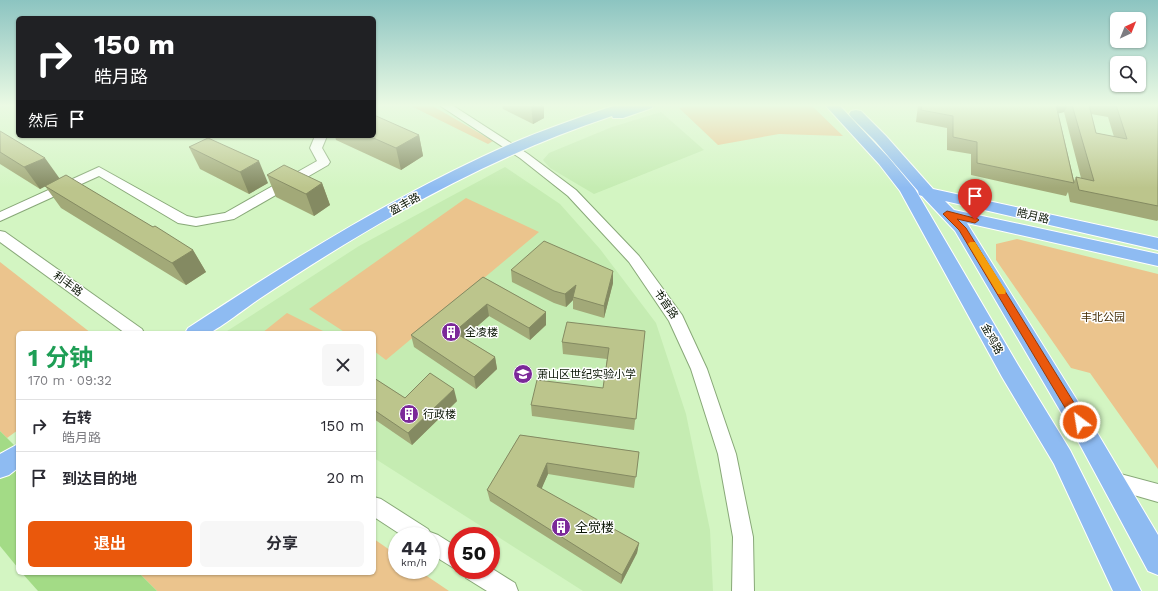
<!DOCTYPE html>
<html lang="zh">
<meta charset="utf-8">
<style>
body{margin:0;font-family:"Work Sans","Noto Sans SC",sans-serif;background:#f7f7f7;color:#2b2b33;height:100vh;display:flex;flex-direction:column;font-size:15px;white-space:nowrap}
*{box-sizing:border-box;margin:0}
p{font-size:13px;color:#7c7c81}
.icon{flex:none;width:22px;height:22px;fill:none;stroke:currentColor;stroke-width:2;stroke-linecap:round;stroke-linejoin:round}
.map{position:relative;flex:1;overflow:hidden}
.details{position:absolute;left:16px;top:331px;width:360px;height:244px;display:flex;flex-direction:column;background:#fff;border-radius:6px;box-shadow:0 1px 3px #0004}
.details>*{flex:none}
.guide{position:absolute;left:16px;top:16px;width:360px;height:122px;border-radius:6px;box-shadow:0 1px 3px #0004;background:#202124;color:#fff;overflow:hidden}
.needle{width:26px;rotate:43deg}
.controls{position:absolute;left:1110px;top:12px;display:grid;gap:8px}
.controls a{display:grid;place-items:center;width:36px;height:36px;border-radius:6px;background:#fff;box-shadow:0 1px 3px #0004;font-size:20px}
.speed{position:absolute;left:388px;top:527px;display:flex;gap:8px;font-size:20px;font-weight:700;text-align:center}
.speed>*{display:grid;place-content:center;width:52px;height:52px;border-radius:50%;background:#fff;box-shadow:0 1px 3px #0004;line-height:1}
.speed small{font-size:10px;font-weight:400}
.speed .limit{border:6px solid #d22;background:#fff;color:#111}
.pin{position:absolute;display:grid;place-items:center;width:34px;height:34px;color:#fff;margin:-41px -17px;border-radius:50% 50% 50% 0;rotate:-45deg;box-shadow:0 0 4px #0007}
.pin .icon{rotate:45deg}
.me{position:absolute;width:44px;margin:-22px;rotate:329deg;stroke-linejoin:round;filter:drop-shadow(0 0 3px #0008)}
.turn{display:flex;align-items:center;gap:14px;height:84px;padding:0 12px;font-size:18px}
.turn .icon{width:52px;height:52px;stroke-width:2.5}
.turn b{display:block;font-size:28px;line-height:34px}
.then{display:flex;align-items:center;height:38px;padding:0 12px;background:#0003;gap:8px;font-size:15px}
.round{display:grid;place-items:center;flex:none;width:42px;height:42px;border-radius:6px;background:#f7f7f7}
.headline{display:flex;align-items:center;justify-content:space-between;height:68px;padding:0 12px}
h1{font-size:24px;font-weight:700;line-height:30px;color:#1e9e55}
.action{display:flex;gap:8px;margin-top:auto;padding:8px 12px}
.action a{flex:1;height:46px;border-radius:6px;background:#ea580c;color:#fff;font-size:16px;font-weight:700;line-height:46px;text-align:center}
.action a+a{background:#f7f7f7;color:#2b2b33}
ul{padding:0;list-style:none}
li{display:flex;align-items:center;gap:12px;height:52px;padding:0 12px;border-top:1px solid #e1e1e2}
li div{flex:1}
li b{display:block;font-size:15px}
li em{font-style:normal}
.map>svg:first-child{display:block}
.built{fill:#c5ecb2}
.green{fill:#ebc48d}
.water{fill:#a3db86}
.lines{fill:none;stroke-linecap:round;stroke-linejoin:round}
.minor-casing{stroke:#88a878;stroke-width:2}
.major-casing{stroke:#fff;stroke-width:2}
.minor{fill:#fff;fill-rule:evenodd}
.major{fill:#8ebbf2;fill-rule:evenodd}
.wall{fill:#a2a978;fill-rule:evenodd}
.shaded-wall{fill:#848a62}
.building{fill:#bcc58c;stroke:#848a62}
.route{fill:#ea580c;stroke:#983908}
.slow{fill:#f59e0b}
.labels{text-anchor:middle;dominant-baseline:central;stroke-width:3;stroke-linejoin:round;paint-order:stroke}
.street-label{font-size:11px;fill:#091504;stroke:#fff}
.park-label{font-size:11px;fill:#452e06;stroke:#fff}
.poi-label{font-size:11px;fill:#091504;stroke:#fff;text-anchor:start}
.near-poi-label{font-size:13px;fill:#091504;stroke:#fff;text-anchor:start}
</style>
<div class="map">
<svg width="1158" height="591" viewBox="0 0 1158 591">
<rect width="100%" height="100%" fill="#d3f5c2"/>
<!-- built -->
<g class="built">
<polygon points="661,112 704,150 594,194 550,168 543,160 549,153 612,127"/>
<polygon points="505,167 560,204 600,249 656,323 686,414 710,530 713,591 583,591 374,458 374,333 224,333 359,246"/>
</g>
<!-- green -->
<g class="green">
<polygon points="409,105 431,105 493,141 488,144"/>
<polygon points="689,105 811,105 843,136 779,134 718,145 679,108"/>
<polygon points="466,198 539,232 386,360 374,351 374,333 346,333 309,309"/>
<polygon points="1017,239 1158,274 1158,469 1090,373 1071,368 996,260 996,244"/>
<polygon points="0,262 91,333 18,333 18,430 7,438 0,431"/>
<polygon points="287,313 327,333 262,333"/>
<polygon points="374,539 397,555 397,570 418,570 449,591 157,591 139,573 374,573"/>
</g>
<!-- water -->
<g class="water">
<polygon points="0,431 18,449 18,568 0,546"/>
<polygon points="22,573 139,573 157,591 38,591"/>
</g>
<g class="lines">
<!-- minor casing -->
<g class="minor-casing">
<g id="minor">
<polygon points="439,105 452,105 528,154 576,190 639,256 682,315 707,369 736,454 753,537 754,591 732,591 733,537 718,454 691,369 669,321 629,262 568,196 520,158"/>
<polygon points="315,136 327,136 322,148 330,162 328,165 234,219 196,226 178,223 99,176 0,221 0,212 99,167 187,216 196,218 225,213 317,161 310,148"/>
<polygon points="0,231 5,232 142,329 144,333 125,333 0,242"/>
<polygon points="1113,472 1158,484 1158,502 1106,487 1103,481 1106,475"/>
<polygon points="374,497 381,499 428,529 430,532 438,535 457,547 457,570 431,554 431,536 403,536 374,517"/>
<polygon points="491,568 515,583 518,591 487,591 466,578 463,570 491,570"/>
</g>
</g>
<!-- major casing -->
<g class="major-casing">
<g id="major">
<path d="M 616,105 L 653,105 L 652,108 L 623,118 L 613,118 L 612,116 C 537,141 466,174 398,213 C 350,240 304,269 259,299 C 250,305 216,331 209,333 C 202,335 192,333 185,333 L 188,328 C 291,260 396,195 508,145 C 543,130 580,117 616,105 Z"/>
<polygon points="825,105 839,105 889,158 915,189 1018,365 1070,450 1141,591 1113,591 1054,464 1002,377 900,191 879,164"/>
<polygon points="856,110 861,111 886,136 933,189 1158,238 1158,250 945,201 954,210 1158,254 1158,266 967,223 1095,429 1158,535 1158,575 1148,571 1079,443 955,231 922,196 919,195 918,191 876,142 851,117 849,114 851,111"/>
<polygon points="18,444 18,468 9,475 0,478 0,454"/>
</g>
</g>
<!-- minor -->
<use href="#minor" class="minor"/>
<!-- major -->
<use href="#major" class="major"/>
</g>
<!-- wall -->
<g class="wall">
<polygon points="502,105 544,105 544,118 533,124 503,109"/>
<path d="M 918,105 L 1158,105 L 1158,220 L 1157,221 L 1070,202 L 1068,192 L 1066,196 L 971,175 L 971,154 L 947,150 L 947,128 L 916,122 ZM 1064,112 L 1081,178 L 1076,177 L 1074,181 L 1058,113 ZM 1091,114 L 1108,117 L 1114,137 L 1096,133 Z"/>
<polygon points="0,131 60,179 153,227 193,250 206,272 186,285 61,208 45,186 40,189 0,164"/>
<polygon points="419,135 423,156 401,170 336,140 335,136 374,136"/>
<polygon points="189,147 268,183 249,194 200,169"/>
<polygon points="267,175 322,183 330,205 314,216 276,197"/>
<polygon points="511,270 613,271 613,283 604,318 573,309 573,300 566,307 554,303 512,282"/>
<polygon points="483,277 546,312 546,325 530,340 489,316 464,338 495,357 497,369 476,389 414,347 411,335"/>
<polygon points="645,331 634,430 532,416 531,405 603,388 607,359 563,354 562,342"/>
<polygon points="374,378 405,398 457,401 412,445 374,419"/>
<polygon points="520,435 639,452 634,488 548,474 541,489 639,543 637,553 621,584 490,501 487,490"/>
</g>
<!-- shaded-wall -->
<g class="shaded-wall">
<polygon points="531,105 544,105 544,118 533,124"/>
<polygon points="1055,105 1068,105 1064,112 1049,116"/>
<polygon points="419,135 423,156 401,170 396,148"/>
<polygon points="45,158 60,179 40,189 24,167"/>
<polygon points="259,161 268,183 249,194 240,172"/>
<polygon points="322,183 330,205 314,216 306,194"/>
<polygon points="193,250 206,272 186,285 172,263"/>
<polygon points="613,271 613,283 604,318 604,306"/>
<polygon points="576,285 573,297 573,300 566,307 565,294"/>
<polygon points="487,304 489,316 457,344 454,332"/>
<polygon points="546,312 546,325 530,340 529,328"/>
<polygon points="495,357 497,369 476,389 474,377"/>
<polygon points="454,389 457,401 412,445 408,433"/>
<polygon points="547,463 548,474 538,497 537,486"/>
<polygon points="639,543 637,553 621,584 622,575"/>
</g>
<!-- building -->
<g class="building">
<polygon points="922,105 1056,105 1074,183 977,163 977,142 953,137 953,116 921,110"/>
<polygon points="1072,105 1089,105 1096,133 1127,139 1116,105 1158,105 1158,206 1079,190 1076,177 1094,181"/>
<polygon points="374,115 419,135 396,148 369,136 374,136"/>
<polygon points="0,131 45,158 24,167 0,152"/>
<polygon points="208,138 259,161 240,172 189,147"/>
<polygon points="284,165 322,183 306,194 267,175"/>
<polygon points="66,175 153,227 155,226 193,250 172,263 45,186"/>
<polygon points="544,241 613,271 604,306 573,297 576,285 565,294 554,291 511,270"/>
<polygon points="483,277 546,312 529,328 487,304 454,332 495,357 474,377 411,335"/>
<polygon points="567,322 645,331 636,419 531,405 537,380 603,388 609,348 562,342"/>
<polygon points="430,373 454,389 408,433 374,410 374,378 405,398"/>
<polygon points="520,435 639,452 636,477 547,463 537,486 639,543 622,575 487,490"/>
</g>
<!-- sky -->
<linearGradient id="sky" x2="0" y2="1"><stop stop-color="#8cc4c1"/><stop offset="0.56" stop-color="#ebfae4"/><stop offset="1" stop-color="#ebfae4" stop-opacity="0"/></linearGradient>
<rect width="1158" height="188" fill="url(#sky)"/>
<!-- route -->
<polygon class="route" points="947,211 978,219 979,220 975,223 957,219 966,228 1084,419 1085,422 1084,426 1080,427 1076,426 959,230 943,214"/>
<!-- slow -->
<polygon class="slow" points="970,242 975,242 1006,291 1005,294 998,294 968,244"/>
<!-- icons -->
<defs>
<g id="building-disc" transform="scale(1)"><circle r="9.5" fill="#7b2999" stroke="#fff"/><path d="M-4-6H4V6H1V3H-1V6H-4ZM-2.5-4.3h1.7v1.8h-1.7ZM.8-4.3h1.7v1.8H.8ZM-2.5-1h1.7V.8h-1.7ZM.8-1h1.7V.8H.8Z" fill="#fff"/></g>
<g id="school-disc" transform="scale(1)"><circle r="9.5" fill="#7b2999" stroke="#fff"/><path d="M0-5L7-2L0 1L-7-2ZM-4 1L0 2.5L4 1V4Q0 6-4 4Z" fill="#fff"/></g>
</defs>
<g fill-rule="evenodd">
<use href="#building-disc" x="451" y="332"/>
<use href="#school-disc" x="523" y="374"/>
<use href="#building-disc" x="409" y="414"/>
<use href="#building-disc" x="561" y="527"/>
</g>
<g class="labels">
<!-- street labels -->
<g class="street-label">
<text transform="translate(405 204) rotate(-29)">盈丰路</text>
<text transform="translate(1033 216) rotate(13)">皓月路</text>
<text transform="translate(68 284) rotate(36)">利丰路</text>
<text transform="translate(666 304) rotate(56)">书音路</text>
<text transform="translate(992 339) rotate(61)">金鸡路</text>
</g>
<!-- park labels -->
<g class="park-label">
<text x="1103" y="317">丰北公园</text>
</g>
<!-- poi labels -->
<g class="poi-label">
<text x="465" y="332">全凌楼</text>
<text x="537" y="374">萧山区世纪实验小学</text>
<text x="423" y="414">行政楼</text>
</g>
<!-- near-poi labels -->
<g class="near-poi-label">
<text x="575" y="527">全觉楼</text>
</g>
</g>
</svg>
<div class="controls">
<a><svg class="needle" viewBox="-14 -14 28 28"><path d="M0-13l5 13h-10z" fill="#e53935"/><path d="M0 13l5-13h-10z" fill="#7c7c81"/></svg></a>
<a><svg class="icon" aria-label="search" viewBox="0 0 24 24"><circle cx="10" cy="10" r="6"/><path d="M15 15l6 6"/></svg></a>
</div>
<div class="speed"><div>44<small>km/h</small></div><div class="limit">50</div></div>
<div class="pin" style="left:975px;top:220px;background:#d93025"><svg class="icon" aria-label="arrive" viewBox="0 0 24 24"><path d="M6 21V4h12l-3 4 3 4H6"/></svg></div>
<svg class="me" style="left:1080px;top:422px" viewBox="-20 -20 40 40"><circle r="17" fill="#ea580c" stroke="#fff" stroke-width="3"/><path d="M0-11L8 9 0 5-8 9z" fill="#fff"/></svg>
<div class="guide">
<div class="turn"><svg class="icon" aria-label="right" viewBox="0 0 24 24"><path d="M7 20v-9h11M14 6l5 5-5 5"/></svg><div><b>150 m</b>皓月路</div></div>
<div class="then">然后<svg class="icon" aria-label="arrive" viewBox="0 0 24 24"><path d="M6 21V4h12l-3 4 3 4H6"/></svg></div>
</div>
<section class="details">
<div class="headline"><div><h1>1 分钟</h1><p>170 m · 09:32</p></div><a class="round"><svg class="icon" aria-label="close" viewBox="0 0 24 24"><path d="M6 6l12 12M18 6L6 18"/></svg></a></div>
<ul>
<li><svg class="icon" aria-label="right" viewBox="0 0 24 24"><path d="M7 20v-9h11M14 6l5 5-5 5"/></svg><div><b>右转</b><p>皓月路</p></div><em>150 m</em></li>
<li><svg class="icon" aria-label="arrive" viewBox="0 0 24 24"><path d="M6 21V4h12l-3 4 3 4H6"/></svg><div><b>到达目的地</b></div><em>20 m</em></li>
</ul>
<div class="action"><a>退出</a><a>分享</a></div>
</section>
</div>
